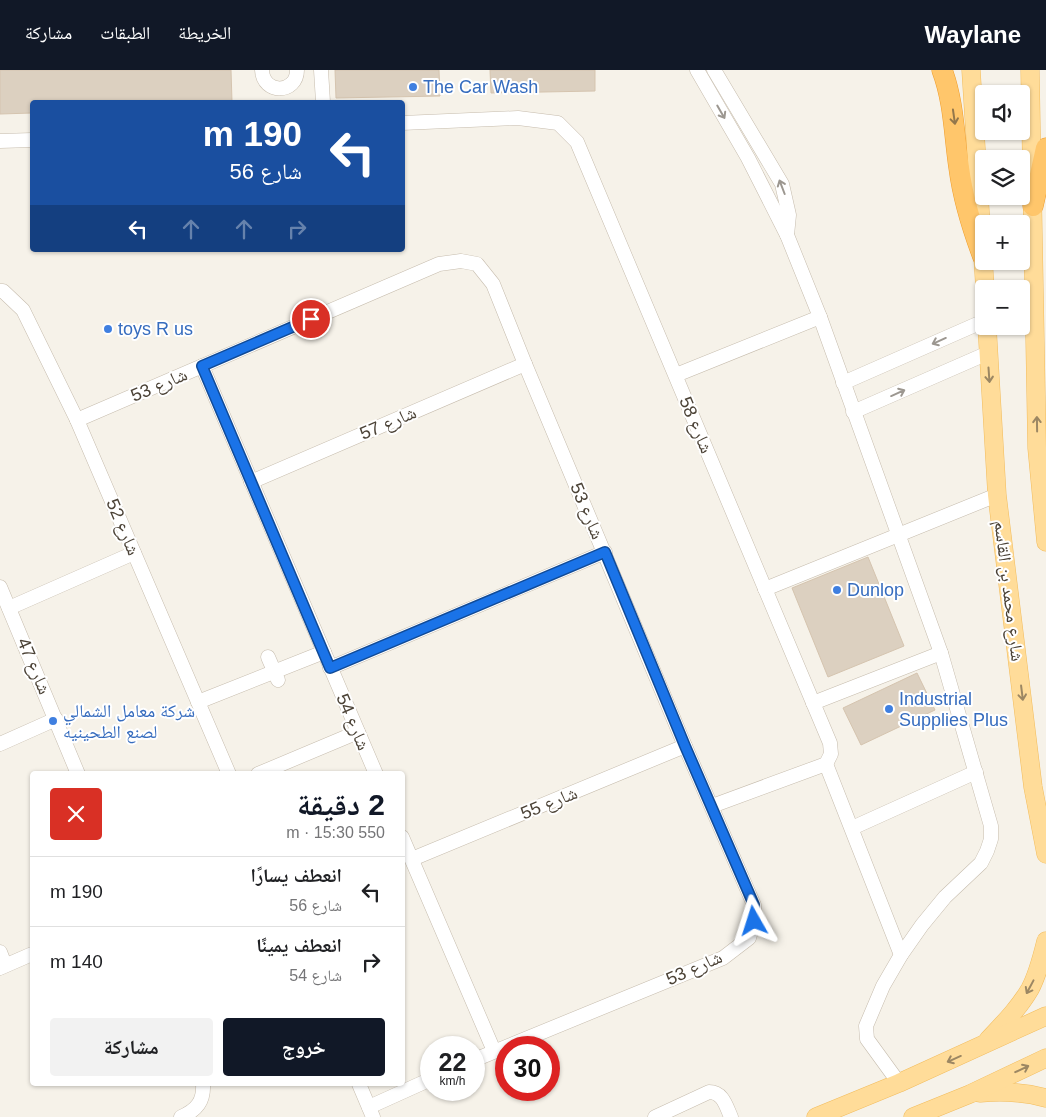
<!DOCTYPE html>
<html lang="ar">
<meta charset="utf-8">
<style>
body{margin:0;font-family:Arial,"Noto Naskh Arabic",sans-serif;background:#f2f2f2;color:#202124;direction:rtl;height:100vh;display:flex;flex-direction:column;font-size:19px;white-space:nowrap}
*{box-sizing:border-box;margin:0}
p{font-size:16px;color:#757577}
.icon{flex:none;width:28px;height:28px;fill:none;stroke:currentColor;stroke-width:2;stroke-linecap:round;stroke-linejoin:round}
.map{position:relative;flex:1;overflow:hidden;direction:ltr}
.side{position:absolute;left:30px;top:701px;width:375px;height:315px;display:flex;flex-direction:column;background:#fff;border-radius:5px;box-shadow:0 1px 4px #0004;direction:rtl}
.side>*{flex:none}
.banner{position:absolute;left:30px;top:30px;width:375px;height:152px;border-radius:5px;box-shadow:0 1px 4px #0004;direction:rtl;background:#1a4fa0;color:#fff;overflow:hidden}
.buttons{position:absolute;left:975px;top:15px;display:grid;gap:10px}
.buttons a{display:grid;place-items:center;width:55px;height:55px;border-radius:5px;background:#fff;box-shadow:0 1px 4px #0004;font-size:25px}
.speed{position:absolute;left:420px;top:966px;display:flex;gap:10px;font-size:25px;font-weight:700;text-align:center}
.speed>*{display:grid;place-content:center;width:65px;height:65px;border-radius:50%;background:#fff;box-shadow:0 1px 4px #0004;line-height:1}
.speed small{font-size:12px;font-weight:400}
.speed .limit{border:8px solid #d22;background:#fff;color:#111}
.pin{position:absolute;display:grid;place-items:center;width:42px;height:42px;color:#fff;margin:-21px;border:2px solid #fff;border-radius:50%;box-shadow:0 1px 5px #0007}
.me{position:absolute;width:55px;margin:-28px;rotate:354deg;stroke-linejoin:round;filter:drop-shadow(0 0 4px #0008)}
.turn{display:flex;align-items:center;gap:18px;height:105px;padding:0 20px;font-size:22px}
.turn .icon{width:65px;height:65px;stroke-width:2.5}
.turn b{display:block;font-size:35px;line-height:42px}
.lanes{display:flex;align-items:center;height:48px;padding:0 20px;background:#0003;justify-content:center;gap:25px;direction:ltr}
.lanes .off{opacity:.35}
.round{display:grid;place-items:center;flex:none;width:52px;height:52px;border-radius:5px;background:#f2f2f2}
.headline{display:flex;align-items:center;justify-content:space-between;height:85px;padding:0 20px}
h1{font-size:30px;font-weight:700;line-height:38px;color:#111827}
.button{display:flex;gap:10px;margin-top:auto;padding:10px 20px}
.button a{flex:1;height:58px;border-radius:5px;background:#111827;color:#fff;font-size:20px;font-weight:700;line-height:58px;text-align:center}
.button a+a{background:#f2f2f2;color:#202124}
ul{padding:0;list-style:none}
li{display:flex;align-items:center;gap:15px;height:70px;padding:0 20px;border-top:1px solid #e0e0e0}
li div{flex:1}
li b{display:block;font-size:19px}
li em{font-style:normal}
header{display:flex;align-items:center;gap:30px;box-sizing:border-box;height:70px;padding:0 25px;background:#111827;color:#fff}
header strong{font-size:24px}
nav{display:flex;gap:28px;margin-inline-start:auto;font-size:18px}
.map>svg:first-child{display:block}
.building{fill:#dcd0c0;stroke:#d5c4af}
.lines{fill:none;stroke-linecap:round;stroke-linejoin:round}
.minor-casing{stroke:#c6bcad;stroke-width:15}
.major-casing{stroke:#f2bc5c;stroke-width:19}
.highway-casing{stroke:#ef9c2a;stroke-width:21}
.minor{stroke:#fff;stroke-width:14}
.major{stroke:#ffdc99;stroke-width:18}
.highway{stroke:#ffc66b;stroke-width:20}
.oneway{stroke:#9c9790}
.oneway2{stroke:#93774b}
.oneway3{stroke:#9c8763}
.route-casing{stroke:#114b97;stroke-width:12}
.route{stroke:#1a73e8;stroke-width:9}
.shop-dot{fill:#3f7fe0;stroke:#fff;stroke-width:2}
.labels{text-anchor:middle;dominant-baseline:central;stroke-width:4;stroke-linejoin:round;paint-order:stroke}
.shop-label{font-size:18px;fill:#366cbe;stroke:#fff;text-anchor:start}
.street-label{font-size:18px;fill:#4b4236;stroke:#fff}
</style>
<header>
<strong>Waylane</strong>
<nav><a>الخريطة</a><a>الطبقات</a><a>مشاركة</a></nav>
</header>
<div class="map">
<svg width="1046" height="1047" viewBox="0 0 1046 1047">
<rect width="100%" height="100%" fill="#f6f2e9"/>
<!-- building -->
<g class="building">
<polygon points="0,0 231,0 232,32 32,32 32,43 0,44"/>
<polygon points="335,0 439,0 440,26 336,28"/>
<polygon points="490,0 595,0 595,21 491,23"/>
<polygon points="868,487 904,576 828,607 792,518"/>
<polygon points="917,603 935,640 861,675 843,638"/>
</g>
<g class="lines">
<!-- minor casing -->
<g class="minor-casing">
<g id="minor">
<path d="M 262,0 C 263,25 297,24 297,0"/>
<polyline points="321,0 323,32"/>
<polyline points="697,0 748,88 787,165 820,247 941,583 991,756 991,769 987,781 981,793 945,827 922,855 901,885 883,916 869,949 866,956 867,969 899,1013"/>
<polyline points="714,0 782,114 789,145 787,165"/>
<polyline points="402,53 518,48 558,53 577,72 830,673 831,684 826,694 712,736"/>
<polyline points="0,71 32,70"/>
<polyline points="0,221 3,221 23,240 77,350 229,704"/>
<polyline points="202,296 376,704"/>
<polyline points="676,305 820,247"/>
<polyline points="843,313 984,251"/>
<polyline points="853,342 988,283"/>
<polyline points="77,350 439,194 461,191 477,194 493,214 525,294 685,676 754,835 754,851 749,868 723,888 474,990"/>
<polyline points="251,412 525,294"/>
<polyline points="0,517 78,704"/>
<polyline points="765,519 997,425"/>
<polyline points="9,538 134,483"/>
<polyline points="268,587 278,610"/>
<polyline points="330,598 605,482"/>
<polyline points="198,632 324,582"/>
<polyline points="813,633 941,583"/>
<polyline points="0,674 56,649"/>
<polyline points="826,694 901,885"/>
<polyline points="258,704 358,662"/>
<polyline points="852,758 976,702"/>
<polyline points="402,767 494,981"/>
<polyline points="412,789 685,676"/>
<polyline points="0,882 5,895"/>
<polyline points="0,898 32,884"/>
<polyline points="359,1014 373,1047"/>
<polyline points="369,1037 431,1009"/>
<path d="M 181,1047 C 197,1040 204,1031 203,1014"/>
<path d="M 655,1047 L 709,1022 C 723,1022 726,1036 731,1047"/>
</g>
</g>
<!-- major casing -->
<g class="major-casing">
<g id="major">
<polyline points="971,0 985,219"/>
<polyline points="1030,0 1037,378 1046,472"/>
<polyline points="987,256 997,425 1033,717 1046,784"/>
<path d="M 988,970 C 1003,954 1019,938 1030,919 C 1038,904 1042,887 1046,871"/>
<path d="M 980,1023 C 1003,1021 1024,1022 1046,1028"/>
<polyline points="816,1047 899,1013 1046,946"/>
<polyline points="913,1047 970,1024 1046,988"/>
</g>
</g>
<!-- highway casing -->
<g class="highway-casing">
<g id="highway">
<path d="M 942,0 C 954,32 954,65 959,98 C 963,129 972,158 983,187"/>
<polyline points="1033,136 1046,78"/>
</g>
</g>
<!-- minor -->
<use href="#minor" class="minor"/>
<!-- major -->
<use href="#major" class="major"/>
<!-- highway -->
<use href="#highway" class="highway"/>
</g>
<!-- one-way arrows -->
<defs><path id="oneway-shaft" d="M-6 0H5M1.5-3L5.5 0L1.5 3" fill="none" stroke-width="1.6" stroke-linecap="round" stroke-linejoin="round" transform="scale(1.25)"/></defs>
<g class="oneway">
<use href="#oneway-shaft" transform="translate(721 42) rotate(60)"/>
<use href="#oneway-shaft" transform="translate(782 117) rotate(-111)"/>
<use href="#oneway-shaft" transform="translate(939 271) rotate(156)"/>
<use href="#oneway-shaft" transform="translate(898 323) rotate(-24)"/>
</g>
<use class="oneway2" href="#oneway-shaft" transform="translate(954 47) rotate(82)"/>
<g class="oneway3">
<use href="#oneway-shaft" transform="translate(989 305) rotate(86)"/>
<use href="#oneway-shaft" transform="translate(1037 354) rotate(-91)"/>
<use href="#oneway-shaft" transform="translate(1022 623) rotate(83)"/>
<use href="#oneway-shaft" transform="translate(1030 917) rotate(118)"/>
<use href="#oneway-shaft" transform="translate(954 989) rotate(156)"/>
<use href="#oneway-shaft" transform="translate(1022 999) rotate(-25)"/>
</g>
<g class="lines">
<!-- route casing -->
<g class="route-casing">
<polyline id="route" points="311,249 202,296 330,598 605,482 685,676 754,835 754,851"/>
</g>
<!-- route -->
<use href="#route" class="route"/>
</g>
<!-- markers -->
<g class="shop-dot">
<circle cx="413" cy="17" r="5"/>
<circle cx="108" cy="259" r="5"/>
<circle cx="837" cy="520" r="5"/>
<circle cx="889" cy="639" r="5"/>
<circle cx="53" cy="651" r="5"/>
</g>
<g class="labels">
<!-- shop labels -->
<g class="shop-label">
<text x="423" y="17">The Car Wash</text>
<text x="118" y="259">toys R us</text>
<text x="847" y="520">Dunlop</text>
<text x="899" y="629">Industrial<tspan x="899" dy="21">Supplies Plus</tspan></text>
<text x="63" y="641">شركة معامل الشمالي<tspan x="63" dy="21">لصنع الطحينيه</tspan></text>
</g>
<!-- street labels -->
<g class="street-label">
<text transform="translate(159 315) rotate(-23)">شارع 53</text>
<text transform="translate(388 353) rotate(-23)">شارع 57</text>
<text transform="translate(696 355) rotate(67)">شارع 58</text>
<text transform="translate(587 441) rotate(67)">شارع 53</text>
<text transform="translate(123 457) rotate(67)">شارع 52</text>
<text transform="translate(1009 521) rotate(83)">شارع محمد بن القاسم</text>
<text transform="translate(34 596) rotate(67)">شارع 47</text>
<text transform="translate(353 652) rotate(67)">شارع 54</text>
<text transform="translate(549 733) rotate(-22)">شارع 55</text>
<text transform="translate(694 898) rotate(-24)">شارع 53</text>
</g>
</g>
</svg>
<div class="buttons">
<a><svg class="icon" aria-label="sound" viewBox="0 0 24 24"><path d="M4 9h4l5-4v14l-5-4H4zM17 9q2 3 0 6"/></svg></a>
<a><svg class="icon" aria-label="layers" viewBox="0 0 24 24"><path d="M12 4l9 5-9 5-9-5zM3 14l9 5 9-5"/></svg></a>
<a>+</a>
<a>−</a>
</div>
<div class="speed"><div>22<small>km/h</small></div><div class="limit">30</div></div>
<div class="pin" style="left:311px;top:249px;background:#d93025"><svg class="icon" aria-label="arrive" viewBox="0 0 24 24"><path d="M6 21V4h12l-3 4 3 4H6"/></svg></div>
<svg class="me" style="left:754px;top:851px" viewBox="-20 -20 40 40"><path d="M0-17L14 15 0 8-14 15z" fill="#1a73e8" stroke="#fff" stroke-width="4"/></svg>
<div class="banner">
<div class="turn"><svg class="icon" aria-label="left" viewBox="0 0 24 24"><path d="M17 20v-9H6M10 6l-5 5 5 5"/></svg><div><b>190 m</b>شارع 56</div></div>
<div class="lanes"><svg class="icon" aria-label="left" viewBox="0 0 24 24"><path d="M17 20v-9H6M10 6l-5 5 5 5"/></svg><svg class="icon off" aria-label="ahead" viewBox="0 0 24 24"><path d="M12 20V5M6 11l6-6 6 6"/></svg><svg class="icon off" aria-label="ahead" viewBox="0 0 24 24"><path d="M12 20V5M6 11l6-6 6 6"/></svg><svg class="icon off" aria-label="right" viewBox="0 0 24 24"><path d="M7 20v-9h11M14 6l5 5-5 5"/></svg></div>
</div>
<section class="side">
<div class="headline"><div><h1>2 دقيقة</h1><p>550 m · 15:30</p></div><a class="round" style="background:#d93025;color:#fff"><svg class="icon" aria-label="close" viewBox="0 0 24 24"><path d="M6 6l12 12M18 6L6 18"/></svg></a></div>
<ul>
<li><svg class="icon" aria-label="left" viewBox="0 0 24 24"><path d="M17 20v-9H6M10 6l-5 5 5 5"/></svg><div><b>انعطف يسارًا</b><p>شارع 56</p></div><em>190 m</em></li>
<li><svg class="icon" aria-label="right" viewBox="0 0 24 24"><path d="M7 20v-9h11M14 6l5 5-5 5"/></svg><div><b>انعطف يمينًا</b><p>شارع 54</p></div><em>140 m</em></li>
</ul>
<div class="button"><a>خروج</a><a>مشاركة</a></div>
</section>
</div>
